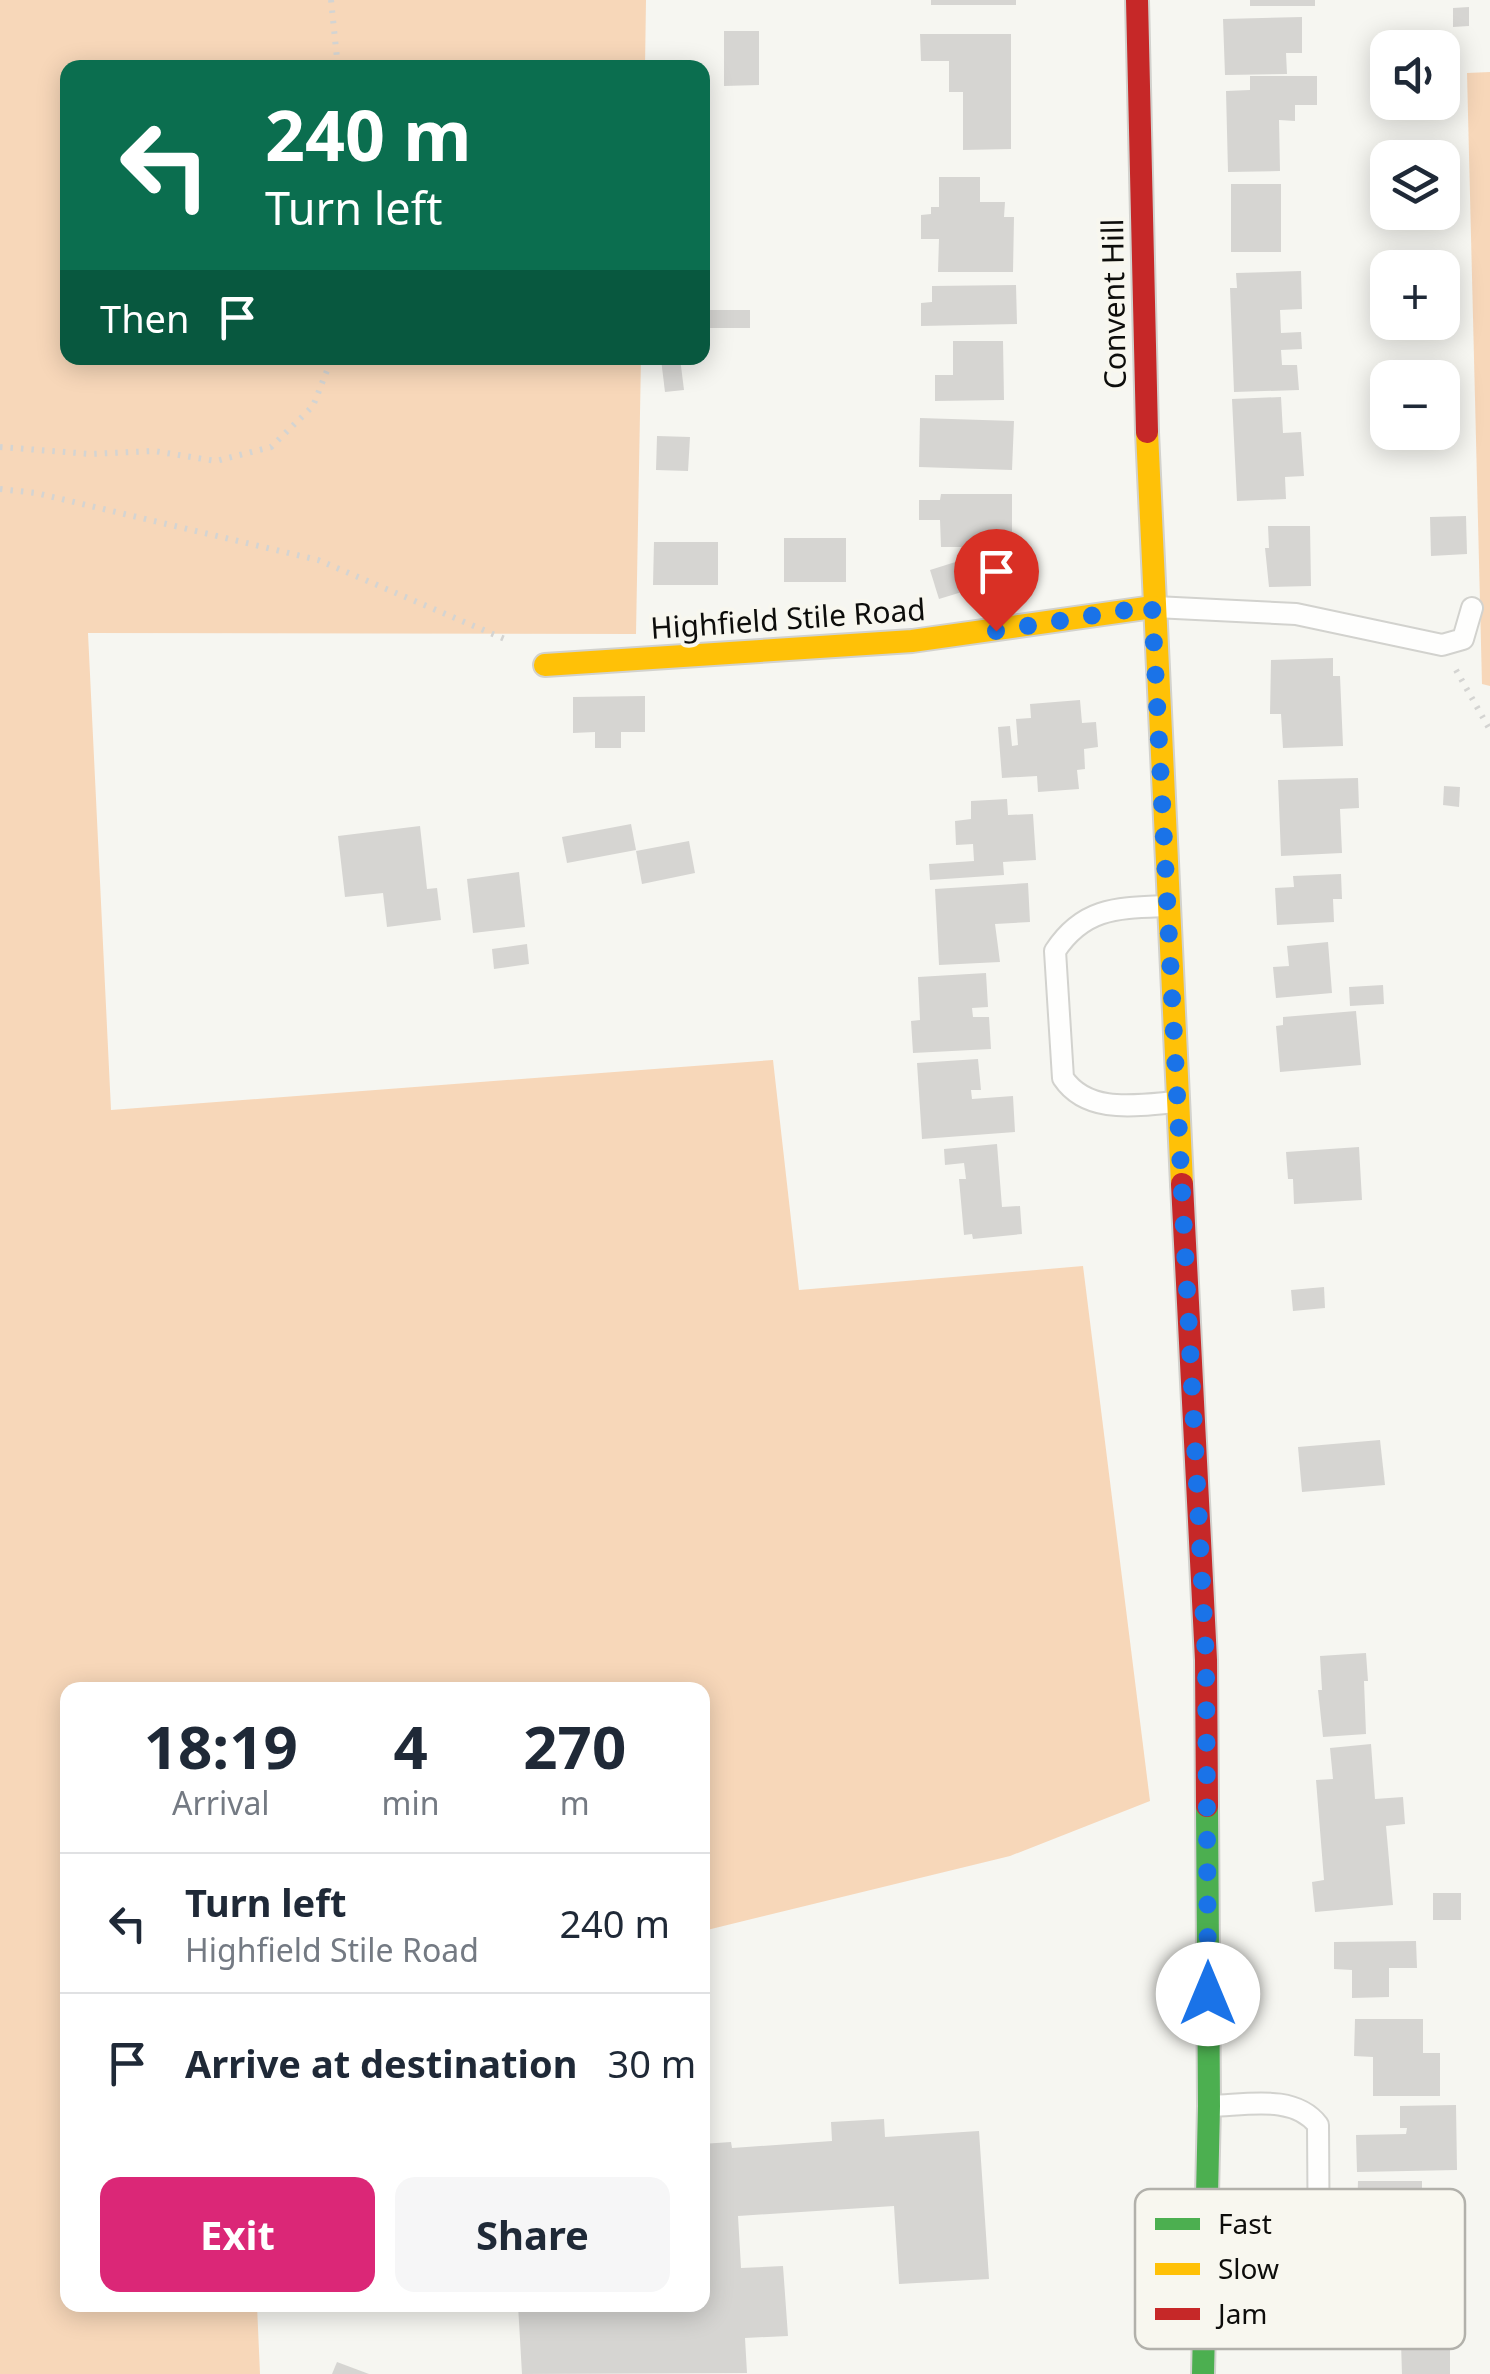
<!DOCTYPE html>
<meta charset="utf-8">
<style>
body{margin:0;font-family:"Noto Sans",sans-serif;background:#f6f6f7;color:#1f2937;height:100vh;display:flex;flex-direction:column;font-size:38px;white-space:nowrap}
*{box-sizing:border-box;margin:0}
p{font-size:32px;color:#747a83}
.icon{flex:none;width:55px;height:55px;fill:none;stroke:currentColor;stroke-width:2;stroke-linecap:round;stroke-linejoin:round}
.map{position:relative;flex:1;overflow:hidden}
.panel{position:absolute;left:60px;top:1682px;width:650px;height:630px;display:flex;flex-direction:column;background:#fff;border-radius:20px;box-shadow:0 5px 25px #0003}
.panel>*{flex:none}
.banner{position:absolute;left:60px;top:60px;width:650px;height:305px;border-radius:20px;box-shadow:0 5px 25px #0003;background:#0b6e4f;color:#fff;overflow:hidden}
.tools{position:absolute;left:1370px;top:30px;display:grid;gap:20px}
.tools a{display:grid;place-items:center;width:90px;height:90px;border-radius:20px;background:#fff;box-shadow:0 5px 25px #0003;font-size:50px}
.pin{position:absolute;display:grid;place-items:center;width:85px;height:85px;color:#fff;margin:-102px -42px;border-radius:50% 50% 50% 0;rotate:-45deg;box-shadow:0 0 10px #0007}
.pin .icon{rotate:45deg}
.me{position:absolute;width:110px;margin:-55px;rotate:0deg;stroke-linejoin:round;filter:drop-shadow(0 0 8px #0008)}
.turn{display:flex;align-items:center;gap:35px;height:210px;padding:0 40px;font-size:45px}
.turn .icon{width:130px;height:130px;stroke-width:2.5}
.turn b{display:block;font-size:70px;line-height:85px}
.then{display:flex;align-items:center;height:95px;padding:0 40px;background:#0003;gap:20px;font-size:38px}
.eta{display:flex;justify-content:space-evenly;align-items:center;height:170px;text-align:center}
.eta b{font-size:60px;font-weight:700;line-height:70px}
.primary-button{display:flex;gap:20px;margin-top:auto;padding:20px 40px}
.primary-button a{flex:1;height:115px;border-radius:20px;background:#db2777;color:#fff;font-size:40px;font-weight:700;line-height:115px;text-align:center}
.primary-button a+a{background:#f6f6f7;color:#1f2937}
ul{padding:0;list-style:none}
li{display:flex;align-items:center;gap:30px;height:140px;padding:0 40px;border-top:2px solid #e0e1e3}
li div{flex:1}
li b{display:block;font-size:38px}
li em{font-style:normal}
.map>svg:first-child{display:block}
.green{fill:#f7d7b9}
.building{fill:#d6d5d2}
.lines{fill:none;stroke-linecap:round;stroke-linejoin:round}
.lane-casing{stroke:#d2d2ce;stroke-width:24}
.fast-casing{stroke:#d2d2ce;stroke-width:26}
.slow-casing{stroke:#d2d2ce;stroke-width:26}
.jam-casing{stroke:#d2d2ce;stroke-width:26}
.path{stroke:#d4d4d2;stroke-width:6;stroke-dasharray:2.5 8;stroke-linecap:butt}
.lane{stroke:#fefefd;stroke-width:20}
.fast{stroke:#4caf50;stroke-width:22}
.slow{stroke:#ffc107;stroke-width:22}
.jam{stroke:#c62828;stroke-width:22}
.route{stroke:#1a73e8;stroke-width:18;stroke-dasharray:0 32.4}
.labels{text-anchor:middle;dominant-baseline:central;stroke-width:8;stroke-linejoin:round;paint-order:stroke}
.street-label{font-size:30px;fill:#0d0d0b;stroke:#f8f7ef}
.key{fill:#f8f7ef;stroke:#b2b1ab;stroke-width:2.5}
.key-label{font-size:28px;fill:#0d0d0b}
</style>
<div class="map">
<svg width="1490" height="2374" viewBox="0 0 1490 2374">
<rect width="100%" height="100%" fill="#f6f6f1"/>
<!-- green -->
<g class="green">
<polygon points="0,0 646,0 645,67 68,68 68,358 641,358 636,634 88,633 111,1110 773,1060 799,1290 1083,1266 1150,1801 1010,1856 703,1931 702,1690 68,1690 68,2305 257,2305 260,2374 0,2374"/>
<polygon points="1490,72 1490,686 1482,684 1467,73"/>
</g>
<!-- building -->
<g class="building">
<rect x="931" y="0" width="85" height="5"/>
<rect x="1250" y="0" width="65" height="6"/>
<polygon points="1469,7 1469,26 1453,27 1453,8"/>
<polygon points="1302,17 1302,53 1286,53 1287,74 1225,75 1223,19"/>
<polygon points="724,31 759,31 759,85 724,86"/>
<polygon points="920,34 1011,34 1011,149 963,150 963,92 949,92 949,61 921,61"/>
<polygon points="1250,76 1317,76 1317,105 1295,105 1295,121 1279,120 1280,171 1228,172 1226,91 1250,90"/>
<polygon points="939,177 980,177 980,202 1005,202 1004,217 1014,217 1013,272 938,272 939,239 921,239 921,215 931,214 931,207 939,207"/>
<rect x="1231" y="184" width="50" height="68"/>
<polygon points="1301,271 1302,309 1280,310 1281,333 1301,332 1302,349 1281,350 1282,365 1297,365 1299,390 1234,392 1230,288 1237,288 1236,273"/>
<polygon points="1016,285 1017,324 921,326 921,303 932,302 932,286"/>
<rect x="702" y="310" width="48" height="18"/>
<polygon points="953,341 1003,341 1004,400 935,401 935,375 953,375"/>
<polygon points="680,358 684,390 665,392 661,359"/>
<polygon points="1281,397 1283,433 1301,432 1304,476 1285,477 1286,499 1237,501 1232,399"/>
<polygon points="920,418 1014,421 1012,470 919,467"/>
<polygon points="657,436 690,437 688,471 656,470"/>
<polygon points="941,494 1012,494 1012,547 941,547 940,520 919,520 919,500 940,500"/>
<polygon points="1466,516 1467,554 1431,556 1430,517"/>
<polygon points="1268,526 1310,526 1311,586 1269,587 1265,548 1269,548"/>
<rect x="784" y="538" width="62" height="44"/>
<polygon points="654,542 718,542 718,585 653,585"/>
<polygon points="965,559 975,588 939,599 930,570"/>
<polygon points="1333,658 1333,676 1340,676 1343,746 1283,748 1281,714 1270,714 1271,660"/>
<polygon points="645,696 645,732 621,732 621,748 595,748 595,732 573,733 573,697"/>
<polygon points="1080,700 1082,723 1096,722 1098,747 1084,749 1085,769 1077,770 1079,789 1038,792 1037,776 1002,778 998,727 1010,726 1012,746 1018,745 1016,719 1031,718 1030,704"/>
<polygon points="1358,778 1359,808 1340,809 1342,853 1281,856 1278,780"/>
<polygon points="1444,786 1460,787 1459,807 1443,805"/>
<polygon points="1007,799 1008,815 1033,814 1036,860 1003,862 1004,875 930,880 929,864 974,861 973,844 956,845 955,821 971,819 971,801"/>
<polygon points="631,824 636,850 567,863 562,837"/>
<polygon points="420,826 427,889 437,888 441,920 387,927 383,893 345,897 338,836"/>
<polygon points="689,841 695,873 642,884 636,851"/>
<polygon points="519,872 525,927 473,933 467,879"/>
<polygon points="1341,874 1342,899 1333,899 1334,922 1277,925 1275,888 1294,887 1293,876"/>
<polygon points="1028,883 1030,922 995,924 1000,962 939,965 935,889"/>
<polygon points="1328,942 1332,993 1276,998 1273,967 1289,966 1287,946"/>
<polygon points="527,944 529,964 494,969 492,949"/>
<polygon points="986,973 988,1007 972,1008 973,1017 989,1017 991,1049 913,1053 911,1021 920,1020 918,977"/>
<polygon points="1383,985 1384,1004 1350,1006 1349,987"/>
<polygon points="1356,1011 1361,1065 1280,1072 1276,1026 1283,1025 1283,1017"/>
<polygon points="978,1059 981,1090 971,1090 972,1099 1013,1096 1015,1132 922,1139 917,1063"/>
<polygon points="997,1144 1002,1207 1020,1206 1022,1234 973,1239 972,1234 964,1235 959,1179 966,1179 964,1163 945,1165 944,1149"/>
<polygon points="1359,1147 1362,1200 1294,1204 1293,1179 1288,1179 1286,1152"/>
<polygon points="1324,1287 1325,1308 1293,1311 1291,1290"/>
<polygon points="1380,1440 1385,1485 1302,1492 1298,1447"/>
<polygon points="1366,1653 1368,1681 1364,1681 1366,1734 1323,1737 1318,1690 1322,1690 1320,1656"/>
<polygon points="1371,1744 1375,1799 1403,1797 1405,1824 1386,1826 1393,1905 1315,1912 1312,1882 1324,1880 1316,1780 1333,1779 1330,1748"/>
<rect x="1433" y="1893" width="28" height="27"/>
<polygon points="1416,1941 1417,1968 1389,1968 1389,1997 1352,1998 1352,1970 1334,1969 1334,1942"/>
<polygon points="1355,2019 1423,2019 1423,2053 1440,2053 1440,2096 1373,2096 1373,2057 1354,2056"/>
<polygon points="1456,2105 1457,2170 1357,2172 1356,2135 1406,2134 1407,2128 1400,2128 1400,2106"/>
<polygon points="884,2119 885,2137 979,2131 989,2279 899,2284 894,2206 738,2216 741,2268 783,2266 788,2336 745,2338 747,2373 522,2374 518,2305 593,2305 593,2310 702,2305 702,2144 731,2142 732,2148 832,2141 831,2122"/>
<polygon points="1358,2181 1422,2181 1422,2251 1359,2251 1359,2227 1369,2226 1369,2212 1357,2212"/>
<polygon points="1401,2343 1450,2343 1450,2374 1402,2374"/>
<polygon points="337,2362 369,2374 332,2374"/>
</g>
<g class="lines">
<!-- lane casing -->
<g class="lane-casing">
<g id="lane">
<polyline points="1155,607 1296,614 1442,645 1463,639 1472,608"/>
<path d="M 1167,906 C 1118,908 1084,907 1055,951 L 1063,1078 C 1088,1115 1138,1105 1177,1102"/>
<path d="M 1205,2311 C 1228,2311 1284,2319 1303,2307 C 1314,2301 1316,2290 1319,2280 L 1318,2125 C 1294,2094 1247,2105 1211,2106"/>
</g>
</g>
<!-- fast casing -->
<g class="fast-casing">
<polyline id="fast" points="1203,2374 1209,2106 1207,1806"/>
</g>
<!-- slow casing -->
<g class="slow-casing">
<g id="slow">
<polyline points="1147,432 1182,1184"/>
<polyline points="545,665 912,641 1153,607"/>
</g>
</g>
<!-- jam casing -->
<g class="jam-casing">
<g id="jam">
<polyline points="1137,0 1147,432"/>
<polyline points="1182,1184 1206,1660 1207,1806"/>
</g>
</g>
<!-- path -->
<g class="path">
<polyline points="331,0 338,68"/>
<polyline points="0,447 91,454 154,451 216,461 271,447 313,406 332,358"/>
<polyline points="0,489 36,493 318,560 507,640"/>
<polyline points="1456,670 1490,730"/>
</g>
<!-- lane -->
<use href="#lane" class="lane"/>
<!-- fast -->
<use href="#fast" class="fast"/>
<!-- slow -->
<use href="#slow" class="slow"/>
<!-- jam -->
<use href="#jam" class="jam"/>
</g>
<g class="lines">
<!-- route -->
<polyline class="route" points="996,631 1152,606 1206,1660 1208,1994"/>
</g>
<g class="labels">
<!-- street labels -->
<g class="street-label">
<text transform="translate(1113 304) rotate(-91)">Convent Hill</text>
<text transform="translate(788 618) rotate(-4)">Highfield Stile Road</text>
</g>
</g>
<!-- legend -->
<rect x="1135" y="2189" width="330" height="160" rx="15" class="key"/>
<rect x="1155" y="2218" width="45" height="12" fill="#4caf50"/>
<rect x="1155" y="2263" width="45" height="12" fill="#ffc107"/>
<rect x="1155" y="2308" width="45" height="12" fill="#c62828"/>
<g class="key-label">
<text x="1218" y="2234">Fast</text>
<text x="1218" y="2279">Slow</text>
<text x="1218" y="2324">Jam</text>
</g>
</svg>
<div class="tools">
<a><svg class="icon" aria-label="sound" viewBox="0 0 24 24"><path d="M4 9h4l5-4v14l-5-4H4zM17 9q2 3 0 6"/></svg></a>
<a><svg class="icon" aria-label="layers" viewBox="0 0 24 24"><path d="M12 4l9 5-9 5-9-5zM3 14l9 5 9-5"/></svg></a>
<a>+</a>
<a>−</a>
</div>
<div class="pin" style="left:996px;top:631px;background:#d93025"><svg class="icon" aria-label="arrive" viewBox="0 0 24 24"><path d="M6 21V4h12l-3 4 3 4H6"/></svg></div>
<svg class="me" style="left:1208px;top:1994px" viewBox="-20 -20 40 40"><circle r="19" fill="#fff"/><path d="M0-13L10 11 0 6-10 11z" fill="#1a73e8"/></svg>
<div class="banner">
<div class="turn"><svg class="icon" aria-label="left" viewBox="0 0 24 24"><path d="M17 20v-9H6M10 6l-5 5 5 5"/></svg><div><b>240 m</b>Turn left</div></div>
<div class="then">Then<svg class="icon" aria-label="arrive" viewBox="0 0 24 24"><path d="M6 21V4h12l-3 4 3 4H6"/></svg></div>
</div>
<section class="panel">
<div class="eta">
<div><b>18:19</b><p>Arrival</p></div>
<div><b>4</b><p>min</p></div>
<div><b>270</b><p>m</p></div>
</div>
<ul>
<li><svg class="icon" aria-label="left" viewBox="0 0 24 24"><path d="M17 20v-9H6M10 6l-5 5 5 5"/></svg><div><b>Turn left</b><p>Highfield Stile Road</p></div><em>240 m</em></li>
<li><svg class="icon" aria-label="arrive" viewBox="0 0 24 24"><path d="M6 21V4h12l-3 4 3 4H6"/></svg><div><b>Arrive at destination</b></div><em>30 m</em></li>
</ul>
<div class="primary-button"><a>Exit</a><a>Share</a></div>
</section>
</div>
